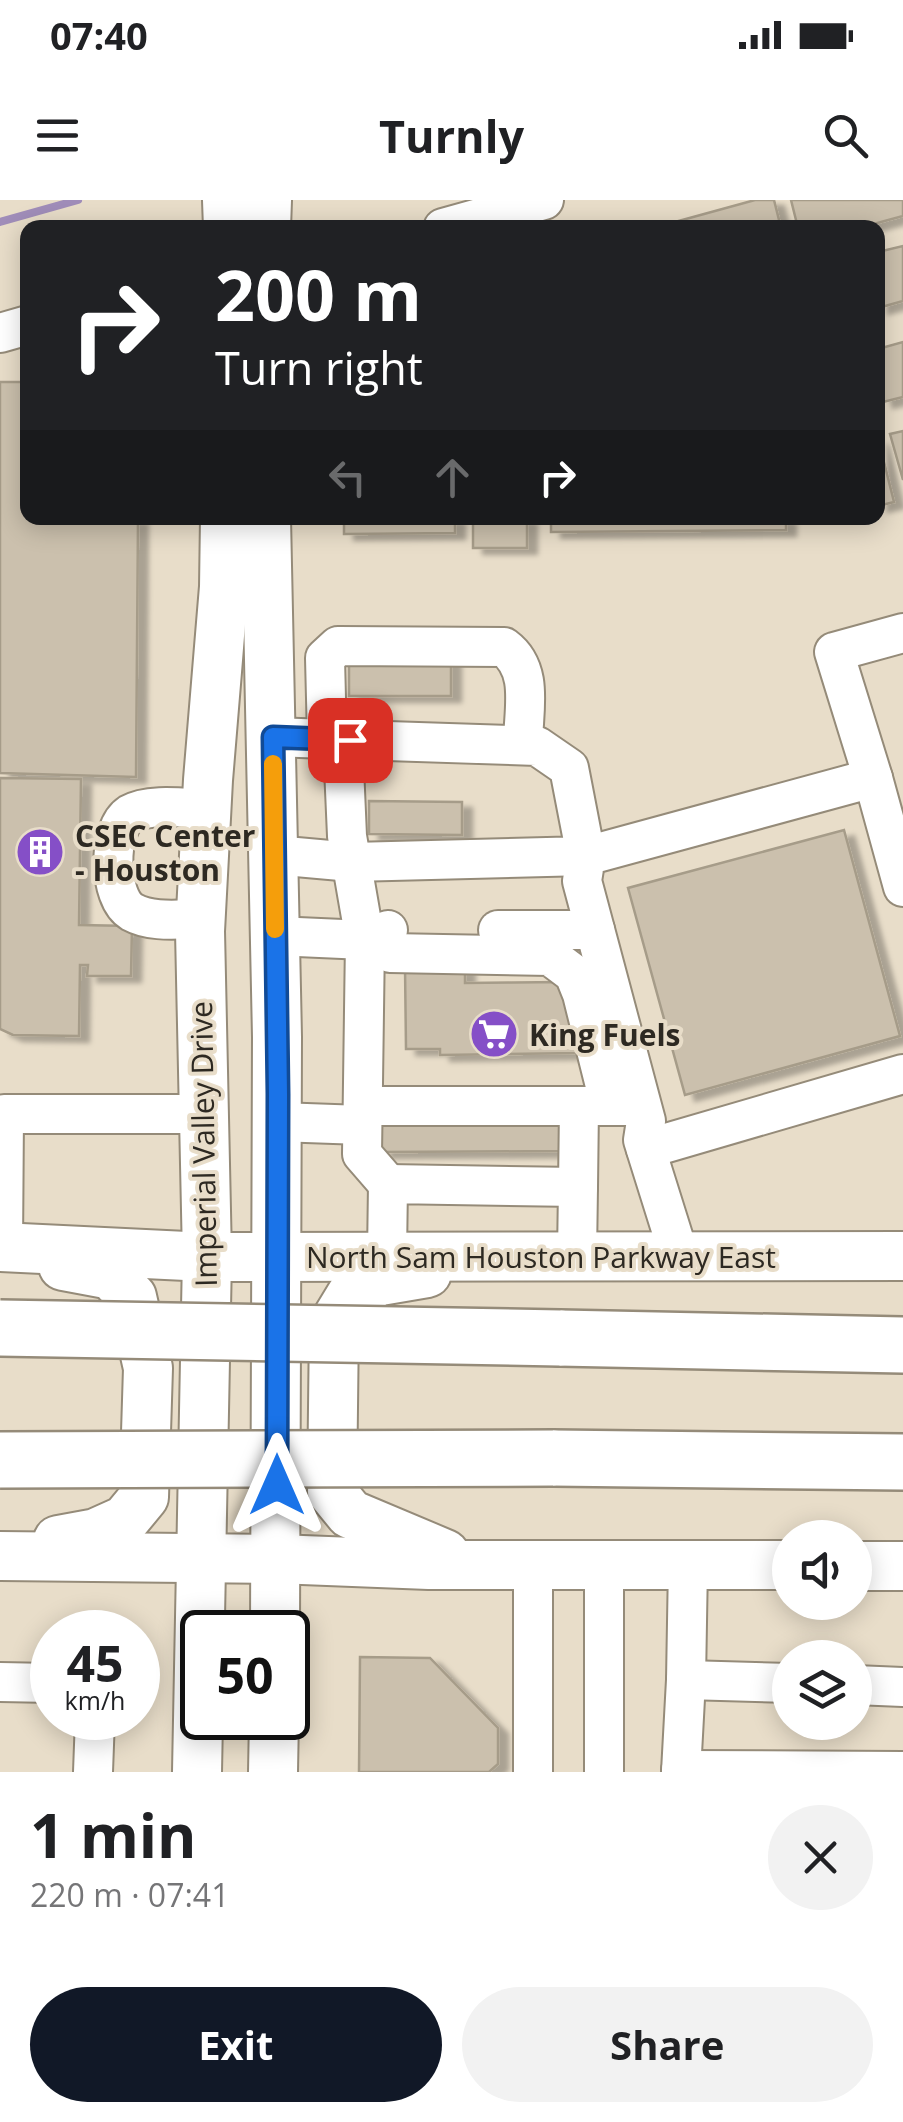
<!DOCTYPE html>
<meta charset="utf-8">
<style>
body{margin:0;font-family:"Open Sans",sans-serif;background:#f2f2f2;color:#202124;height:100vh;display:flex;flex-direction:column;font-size:38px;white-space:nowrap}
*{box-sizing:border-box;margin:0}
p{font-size:32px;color:#757577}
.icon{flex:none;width:55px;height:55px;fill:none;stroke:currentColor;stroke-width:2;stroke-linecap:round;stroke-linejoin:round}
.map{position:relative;height:1572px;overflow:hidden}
.drawer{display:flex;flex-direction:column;background:#fff;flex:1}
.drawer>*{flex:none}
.banner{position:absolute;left:20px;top:20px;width:865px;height:305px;border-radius:20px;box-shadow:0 5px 25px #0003;background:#202124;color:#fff;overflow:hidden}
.buttons{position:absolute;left:772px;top:1320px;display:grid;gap:20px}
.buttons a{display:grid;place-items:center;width:100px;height:100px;border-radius:50%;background:#fff;box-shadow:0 5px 25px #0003;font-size:50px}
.speed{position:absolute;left:30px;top:1410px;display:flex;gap:20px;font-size:50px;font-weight:700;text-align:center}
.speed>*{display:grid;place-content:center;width:130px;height:130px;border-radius:50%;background:#fff;box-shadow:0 5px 25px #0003;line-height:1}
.speed small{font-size:25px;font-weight:400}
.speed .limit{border:5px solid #111;border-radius:15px;background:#fff;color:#111}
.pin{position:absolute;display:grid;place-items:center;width:85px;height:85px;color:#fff;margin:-42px;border-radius:20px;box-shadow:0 5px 15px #0006}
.me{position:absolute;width:110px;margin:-55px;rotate:0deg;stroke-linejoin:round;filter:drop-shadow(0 0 8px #0008)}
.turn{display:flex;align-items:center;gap:35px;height:210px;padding:0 30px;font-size:45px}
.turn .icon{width:130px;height:130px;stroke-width:2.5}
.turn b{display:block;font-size:70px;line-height:85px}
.lanes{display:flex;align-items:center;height:95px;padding:0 30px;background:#0003;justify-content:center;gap:50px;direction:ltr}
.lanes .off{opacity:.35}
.round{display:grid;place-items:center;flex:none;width:105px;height:105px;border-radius:52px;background:#f2f2f2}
.summary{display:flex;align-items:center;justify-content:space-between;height:170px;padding:0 30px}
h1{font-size:60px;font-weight:700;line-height:75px}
.button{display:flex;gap:20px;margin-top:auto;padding:20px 30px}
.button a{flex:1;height:115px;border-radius:60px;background:#111827;color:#fff;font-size:40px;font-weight:700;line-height:115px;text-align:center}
.button a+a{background:#f2f2f2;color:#202124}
.status{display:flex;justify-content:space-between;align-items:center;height:70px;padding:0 50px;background:#fff;direction:ltr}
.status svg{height:28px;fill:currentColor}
header{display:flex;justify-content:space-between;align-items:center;height:130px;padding:0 30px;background:#fff;font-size:45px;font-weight:700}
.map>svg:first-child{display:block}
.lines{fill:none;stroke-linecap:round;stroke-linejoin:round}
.stream{stroke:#a08db9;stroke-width:8}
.building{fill:#cbc0ad;stroke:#a69c89;stroke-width:2.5;filter:url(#shadow)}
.minor-casing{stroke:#958b79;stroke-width:42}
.major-casing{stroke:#958b79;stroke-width:52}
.highway-casing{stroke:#958b79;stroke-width:60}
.minor{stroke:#fff;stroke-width:38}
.major{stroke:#fff;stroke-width:48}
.highway{stroke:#fff;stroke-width:55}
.highway-bridge-casing{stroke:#958b79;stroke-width:60;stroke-linecap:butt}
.highway-bridge{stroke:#fff;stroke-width:55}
.route-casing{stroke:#114b97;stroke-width:25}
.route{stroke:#1a73e8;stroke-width:18}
.slow{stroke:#f59e0b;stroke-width:18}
.labels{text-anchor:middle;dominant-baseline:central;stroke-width:8;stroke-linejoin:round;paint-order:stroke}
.poi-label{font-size:30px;font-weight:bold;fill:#2d2922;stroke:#e8ddc9;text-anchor:start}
.street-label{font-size:30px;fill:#2d2922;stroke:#e8ddc9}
</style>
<div class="status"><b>07:40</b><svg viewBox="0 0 49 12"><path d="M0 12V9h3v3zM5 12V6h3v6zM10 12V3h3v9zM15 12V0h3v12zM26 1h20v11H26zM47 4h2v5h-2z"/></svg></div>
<header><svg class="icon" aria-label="menu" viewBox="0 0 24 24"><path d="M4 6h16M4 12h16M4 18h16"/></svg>Turnly<svg class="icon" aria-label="search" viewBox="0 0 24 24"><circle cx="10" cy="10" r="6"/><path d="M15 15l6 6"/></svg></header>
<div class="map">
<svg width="903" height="1572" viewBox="0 0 903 1572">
<defs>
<filter id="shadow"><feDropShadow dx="10" dy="6" stdDeviation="2.5" flood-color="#0004"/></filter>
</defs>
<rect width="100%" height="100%" fill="#e8ddc9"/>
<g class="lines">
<!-- stream -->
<polyline class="stream" points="0,22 78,0"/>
</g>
<!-- building -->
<g class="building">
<polygon points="755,0 774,0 781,28 653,28"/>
<polygon points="791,0 903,0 903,16 859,28 798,28"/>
<polygon points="903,46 903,101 878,108 878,52"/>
<polygon points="903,142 903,197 883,202 878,183 878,149"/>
<polygon points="0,182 28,182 28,318 138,318 136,577 0,573"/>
<polygon points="903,231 903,280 890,234"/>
<polygon points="878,238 894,302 878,306"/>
<polygon points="344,318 455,318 455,333 344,334"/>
<rect x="473" y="318" width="54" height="30"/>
<polygon points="551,318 786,318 786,330 551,332"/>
<polygon points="451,453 451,496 349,496 349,454"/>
<polygon points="0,578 81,579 79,725 132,726 131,776 87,776 88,765 80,765 79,836 13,835 0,829"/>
<polygon points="369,601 462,602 462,635 369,634"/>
<polygon points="844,630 900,836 685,895 628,688"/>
<polygon points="405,767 465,767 465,783 563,782 577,834 577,853 440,855 440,849 406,849"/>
<polygon points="381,921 568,921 568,951 381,952"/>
<polygon points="360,1457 430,1458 498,1528 498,1564 489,1572 359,1572"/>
</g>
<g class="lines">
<!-- minor casing -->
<g class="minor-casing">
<g id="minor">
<polyline points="443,28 544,0"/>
<polyline points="0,133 28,125"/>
<polyline points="273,537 327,539 344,567 347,636 365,740 362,954 388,984"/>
<polyline points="873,578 834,452 903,433"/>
<path d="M 274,655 L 352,662 L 586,656 L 569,568 L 537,546 L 327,539 L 325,458 L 338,446 L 504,447 C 535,470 523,510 523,545"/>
<path d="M 201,719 C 179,719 152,723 132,712 C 108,698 107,629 130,614 C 149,603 184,608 206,609"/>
<polyline points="498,730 595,730"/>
<polyline points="275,736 365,740 388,730"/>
<polyline points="365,740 390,753 550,756 574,774 582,794 610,906"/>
<polyline points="363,906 635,906"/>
<polyline points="278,922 362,925"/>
<polyline points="646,949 903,874"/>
<polyline points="578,987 579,906"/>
<polyline points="3,1047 4,914 204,914"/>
<polyline points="387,1055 388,984 578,987 577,1055"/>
<polyline points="679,1055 643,940 646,921 582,681 586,656 873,578 903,687"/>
<polyline points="533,1365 533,1572"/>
<polyline points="686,1480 790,1483"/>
<polyline points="0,1482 52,1483"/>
<polyline points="855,1485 903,1487"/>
<polyline points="681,1570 903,1571"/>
<polyline points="93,1572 95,1518"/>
<polyline points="604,1572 604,1365"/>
<polyline points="681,1572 686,1480 688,1364"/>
</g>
</g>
<!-- major casing -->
<g class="major-casing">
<g id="major">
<polyline points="227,0 228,28"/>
<polyline points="266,28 267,0"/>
<polyline points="266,318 277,837 275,1432"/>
<polyline points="0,1047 207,1057 903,1056"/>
<polyline points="427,1073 380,1081 351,1095 334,1123 332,1292 350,1314 445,1354"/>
<polyline points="58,1340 96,1333 125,1320 144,1297 148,1168 132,1097 111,1075 63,1066"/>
<polyline points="0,1356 277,1359 429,1365 790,1365"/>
<polyline points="855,1366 903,1366"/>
<polyline points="197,1572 207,1057 200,731 208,580 224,387 225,318"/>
<polyline points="273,1572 274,1518"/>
</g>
</g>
<!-- highway casing -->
<g class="highway-casing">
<g id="highway">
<polyline points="560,1138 903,1145"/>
<polyline points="553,1258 903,1262"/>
</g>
</g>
<!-- minor -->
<use href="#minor" class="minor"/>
<!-- major -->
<use href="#major" class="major"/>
<!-- highway -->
<use href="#highway" class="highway"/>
<!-- highway-bridge casing -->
<g class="highway-bridge-casing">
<g id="highway-bridge">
<polyline points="0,1128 560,1138"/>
<polyline points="0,1260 553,1258"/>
</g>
</g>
<!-- highway-bridge -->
<use href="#highway-bridge" class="highway-bridge"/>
</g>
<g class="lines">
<!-- route casing -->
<g class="route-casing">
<polyline id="route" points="277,1285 278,894 273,537 350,540"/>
</g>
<!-- route -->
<use href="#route" class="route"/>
<!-- slow -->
<polyline class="slow" points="273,564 275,729"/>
</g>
<!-- icons -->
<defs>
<g id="building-disc" transform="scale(2.5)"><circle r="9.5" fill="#854fc7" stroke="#e8ddc9"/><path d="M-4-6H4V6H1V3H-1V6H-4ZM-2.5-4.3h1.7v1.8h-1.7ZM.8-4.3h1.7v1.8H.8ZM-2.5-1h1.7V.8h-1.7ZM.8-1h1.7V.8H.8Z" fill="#fff"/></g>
<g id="supermarket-disc" transform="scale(2.5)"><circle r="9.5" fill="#854fc7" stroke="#e8ddc9"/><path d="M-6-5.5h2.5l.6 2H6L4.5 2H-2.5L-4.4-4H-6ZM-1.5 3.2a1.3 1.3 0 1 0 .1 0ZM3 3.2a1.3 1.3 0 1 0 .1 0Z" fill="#fff"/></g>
</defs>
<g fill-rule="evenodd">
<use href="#building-disc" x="40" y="652"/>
<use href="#supermarket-disc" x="494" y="834"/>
</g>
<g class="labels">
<!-- poi labels -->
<g class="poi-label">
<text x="75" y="635">CSEC Center<tspan x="75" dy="34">- Houston</tspan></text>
<text x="529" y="834">King Fuels</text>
</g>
<!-- street labels -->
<g class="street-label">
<text transform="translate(203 944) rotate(-91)">Imperial Valley Drive</text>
<text x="541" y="1056">North Sam Houston Parkway East</text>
</g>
</g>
</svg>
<div class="buttons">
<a><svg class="icon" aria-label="sound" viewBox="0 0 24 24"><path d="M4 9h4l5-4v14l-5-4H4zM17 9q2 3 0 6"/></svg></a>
<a><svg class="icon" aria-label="layers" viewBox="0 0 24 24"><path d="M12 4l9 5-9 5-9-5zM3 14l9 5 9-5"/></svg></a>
</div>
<div class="speed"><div>45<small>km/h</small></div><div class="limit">50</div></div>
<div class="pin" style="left:350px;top:540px;background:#d93025"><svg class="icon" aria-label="arrive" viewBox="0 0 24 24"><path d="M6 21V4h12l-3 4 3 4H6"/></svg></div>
<svg class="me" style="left:277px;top:1285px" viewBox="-20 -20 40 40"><path d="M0-17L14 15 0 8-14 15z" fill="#1a73e8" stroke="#fff" stroke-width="4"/></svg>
<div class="banner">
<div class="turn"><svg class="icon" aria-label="right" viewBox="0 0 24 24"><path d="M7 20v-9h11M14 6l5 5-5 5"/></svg><div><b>200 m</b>Turn right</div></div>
<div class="lanes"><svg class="icon off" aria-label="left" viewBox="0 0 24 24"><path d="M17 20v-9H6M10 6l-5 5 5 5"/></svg><svg class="icon off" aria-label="ahead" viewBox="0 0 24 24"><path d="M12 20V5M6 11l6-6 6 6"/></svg><svg class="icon" aria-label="right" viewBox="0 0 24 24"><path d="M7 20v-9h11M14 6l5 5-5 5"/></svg></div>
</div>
</div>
<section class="drawer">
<div class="summary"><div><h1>1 min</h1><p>220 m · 07:41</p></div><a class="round"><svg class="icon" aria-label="close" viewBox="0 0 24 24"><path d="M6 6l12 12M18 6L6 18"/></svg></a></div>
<div class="button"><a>Exit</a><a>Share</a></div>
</section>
